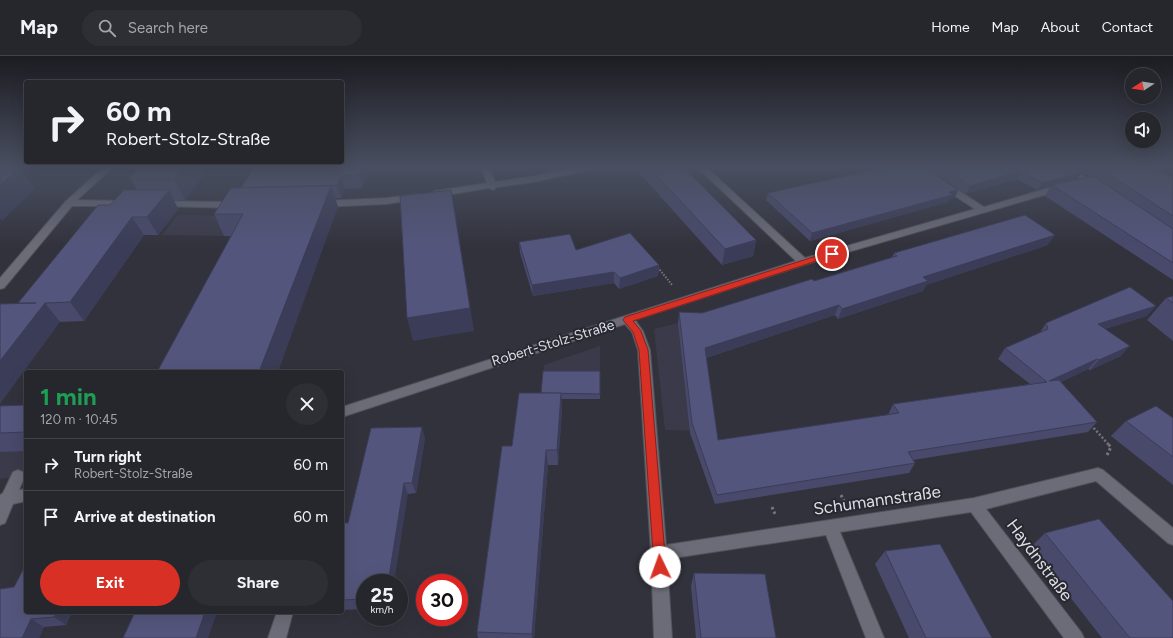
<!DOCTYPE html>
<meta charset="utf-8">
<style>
body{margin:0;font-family:Figtree,sans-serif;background:#2e2e35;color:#f1f3f6;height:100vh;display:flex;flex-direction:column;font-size:15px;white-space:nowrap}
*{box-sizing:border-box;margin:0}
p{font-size:13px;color:#a4a5aa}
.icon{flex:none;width:22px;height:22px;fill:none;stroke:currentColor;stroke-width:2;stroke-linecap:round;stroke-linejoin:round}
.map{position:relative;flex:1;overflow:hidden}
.sheet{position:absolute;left:24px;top:314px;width:320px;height:244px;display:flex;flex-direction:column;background:#26262d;border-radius:4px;box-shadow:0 4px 16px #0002,0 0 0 1px #424349}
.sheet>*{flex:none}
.guide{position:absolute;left:24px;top:24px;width:320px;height:84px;border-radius:4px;box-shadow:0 4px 16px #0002,0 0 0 1px #424349;background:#26262d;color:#f1f3f6;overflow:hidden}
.needle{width:26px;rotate:258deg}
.controls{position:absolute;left:1125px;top:12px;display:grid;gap:8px}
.controls a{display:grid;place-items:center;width:36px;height:36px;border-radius:50%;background:#26262d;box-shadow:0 4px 16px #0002,0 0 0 1px #424349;font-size:20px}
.speed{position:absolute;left:356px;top:518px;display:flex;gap:8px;font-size:20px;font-weight:700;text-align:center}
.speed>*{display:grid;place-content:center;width:52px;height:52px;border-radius:50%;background:#26262d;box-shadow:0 4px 16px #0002,0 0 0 1px #424349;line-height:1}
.speed small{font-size:10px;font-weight:400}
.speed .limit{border:6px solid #d22;background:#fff;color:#111}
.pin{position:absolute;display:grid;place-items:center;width:34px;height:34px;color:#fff;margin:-17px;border:2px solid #fff;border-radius:50%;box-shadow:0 1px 4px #0007}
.me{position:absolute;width:44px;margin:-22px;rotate:357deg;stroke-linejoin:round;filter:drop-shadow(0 0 3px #0008)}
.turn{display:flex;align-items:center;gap:14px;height:84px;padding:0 16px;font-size:18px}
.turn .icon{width:52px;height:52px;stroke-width:2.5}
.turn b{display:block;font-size:28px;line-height:34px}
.round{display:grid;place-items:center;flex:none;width:42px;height:42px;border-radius:21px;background:#2e2e35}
.head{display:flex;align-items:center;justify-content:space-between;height:68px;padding:0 16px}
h1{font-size:24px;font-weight:700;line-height:30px;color:#1e9e55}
.action{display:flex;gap:8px;margin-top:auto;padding:8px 16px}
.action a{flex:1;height:46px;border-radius:24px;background:#d93025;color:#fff;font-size:16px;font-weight:700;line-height:46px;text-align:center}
.action a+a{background:#2e2e35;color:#f1f3f6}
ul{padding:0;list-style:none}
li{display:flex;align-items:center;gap:12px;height:52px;padding:0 16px;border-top:1px solid #424349}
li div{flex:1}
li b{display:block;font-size:15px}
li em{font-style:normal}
header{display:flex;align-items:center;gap:24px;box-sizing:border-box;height:56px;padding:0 20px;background:#26262d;border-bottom:1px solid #424349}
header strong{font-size:19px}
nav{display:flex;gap:22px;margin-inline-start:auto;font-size:14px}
.search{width:280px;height:36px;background:#2e2e35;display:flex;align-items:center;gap:10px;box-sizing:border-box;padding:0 14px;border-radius:22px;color:#a4a5aa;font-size:15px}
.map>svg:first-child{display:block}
.built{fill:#3a3a4a}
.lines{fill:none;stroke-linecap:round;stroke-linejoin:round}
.minor-casing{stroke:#515159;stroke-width:2}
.path-far2{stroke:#74757d;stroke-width:2;stroke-dasharray:1.5 1.5;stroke-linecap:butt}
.path-far1{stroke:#74757d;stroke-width:2.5;stroke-dasharray:2 2;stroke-linecap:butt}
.path{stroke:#74757d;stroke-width:3;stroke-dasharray:2.5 2.5;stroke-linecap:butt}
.minor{fill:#6b6c77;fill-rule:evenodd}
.wall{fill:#48496b}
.shaded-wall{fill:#3b3c57}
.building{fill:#54557c;stroke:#3b3c57}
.route{fill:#d93025;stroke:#8d1f18}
.labels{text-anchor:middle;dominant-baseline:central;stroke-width:4;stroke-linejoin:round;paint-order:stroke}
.street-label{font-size:14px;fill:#dddee4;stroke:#282831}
.near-street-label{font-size:17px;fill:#dddee4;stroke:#282831}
</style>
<header>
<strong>Map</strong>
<div class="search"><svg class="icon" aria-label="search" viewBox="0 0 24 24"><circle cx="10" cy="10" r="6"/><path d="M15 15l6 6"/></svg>Search here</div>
<nav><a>Home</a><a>Map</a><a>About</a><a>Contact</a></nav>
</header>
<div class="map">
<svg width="1173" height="582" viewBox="0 0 1173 582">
<rect width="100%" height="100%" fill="#32323c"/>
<!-- built -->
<g class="built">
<polygon points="178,159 239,160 226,180 162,179"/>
<polygon points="678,267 698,267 713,375 665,374 654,273"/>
<polygon points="600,290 600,343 542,343 544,309"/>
<polygon points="26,368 26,419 0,423 0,369"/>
</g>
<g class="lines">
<!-- minor casing -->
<g class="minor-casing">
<g id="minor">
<polygon points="105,110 114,110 77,144 127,145 132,148 130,150 72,150 4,232 0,233 0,222 66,145"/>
<polygon points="480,110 488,110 495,126 534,120 581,110 597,110 593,113 534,126 497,131 493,134 489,132 435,141 430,138 435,135 487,127"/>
<polygon points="696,110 705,110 805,202 975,153 941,131 939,129 941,127 947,127 984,151 1059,129 1065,129 1067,131 1065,133 807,208 635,264 643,275 650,294 666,489 974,442 1098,412 1103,414 1173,472 1173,489 1168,487 1096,425 986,453 1081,576 1084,582 1064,582 971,456 840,476 884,582 866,582 826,479 667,503 672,582 654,582 651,497 638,294 632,276 625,268 342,361 342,351 796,205"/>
<polygon points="1061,110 1071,110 1100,132 1095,135 1092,134"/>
<polygon points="417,138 420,139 422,141 420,143 386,148 322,151 317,148 322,145 386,142"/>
<polygon points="160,145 235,146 240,149 235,152 157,150 155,148"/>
<polygon points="18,414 23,416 25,420 19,434 26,433 26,445 13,448 5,467 0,469 0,439 3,437 13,416"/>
<polygon points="277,556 293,556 286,582 268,582"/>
</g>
</g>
<!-- path-far2 -->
<polyline class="path-far2" points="656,209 672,229"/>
<!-- path-far1 -->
<polyline class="path-far1" points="1091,369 1109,389"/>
<!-- path -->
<g class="path">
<polyline points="1107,399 1111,391 1108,388"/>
<polyline points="841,439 845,447"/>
<polyline points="772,451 775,458"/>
</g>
<!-- minor -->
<use href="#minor" class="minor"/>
</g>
<!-- wall -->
<g class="wall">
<polygon points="210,110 185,144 174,144 178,153 158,179 144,179 84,265 60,266 18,248 110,149 137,134 130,122"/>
<polygon points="255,110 371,110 362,132 345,133 341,142 335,142 338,151 231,180 224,180 214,158 241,132"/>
<polygon points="633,110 682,110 756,184 753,200 722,209"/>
<polygon points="873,110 923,110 958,134 955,141 950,143 948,146 810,185 766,144 768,137 877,113"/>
<polygon points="924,110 1057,110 1060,112 1081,117 1077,123 1090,121 1081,115 1084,110 1151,110 1173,121 1173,224 1045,140 1050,131 1037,134 1017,123 966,138"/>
<polygon points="519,186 576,194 659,209 658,220 619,233 614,227 533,240 520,197"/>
<polygon points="1048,189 926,229 923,235 838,263 835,259 706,302 718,384 888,359 893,348 1030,328 998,303 1005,292 1039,278 1046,267 1147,260 1105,273 1121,300 1090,314 1088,313 1061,326 1097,366 1088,376 913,404 915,407 909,417 715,448 690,377 678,267 679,256 702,257 814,225 892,201 894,197"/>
<polygon points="1173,240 1173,285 1147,264 1166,242"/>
<polygon points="519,337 600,338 600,343 561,343 562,353 558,409 548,409 534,582 478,582 477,576 512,390"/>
<polygon points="26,349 26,395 0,396 0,350"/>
<polygon points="1173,362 1173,429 1111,380 1126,365"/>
<polygon points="425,382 416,437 408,438 365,527 365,553 342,554 342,467 348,467"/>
<polygon points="1045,477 1173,582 1102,582 1031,491"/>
<polygon points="885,495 992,582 909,582 875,508"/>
<polygon points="694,517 776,582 696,582 691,530"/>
<polygon points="14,531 72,556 66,569 44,571 39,582"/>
</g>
<!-- shaded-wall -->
<g class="shaded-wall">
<polygon points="184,110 210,110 185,144 174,122"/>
<polygon points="362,110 371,110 362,132 359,119"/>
<polygon points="20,111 35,133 2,165 0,163 0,129"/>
<polygon points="1021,115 1017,123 966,138 970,130"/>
<polygon points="1081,117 1077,124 1052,129 1050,131 1037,134 1042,127"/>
<polygon points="341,120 345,133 341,142 337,129"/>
<polygon points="331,130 338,151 278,316 259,316"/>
<polygon points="169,134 178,153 158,179 147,161"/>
<polygon points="958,134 955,141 950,143 948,146 810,185 812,177"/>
<polygon points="455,155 474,275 413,285 407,262"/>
<polygon points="132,161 144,179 84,265 70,246"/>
<polygon points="1055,179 1048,189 926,229 923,235 838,263 842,253 923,221"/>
<polygon points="756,184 753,200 722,209 725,193"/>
<polygon points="659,209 658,220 619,233 620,222"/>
<polygon points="614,216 614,227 533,240 532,229"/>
<polygon points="45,247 60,266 0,348 0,305"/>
<polygon points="839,249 835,259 703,303 705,292"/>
<polygon points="1156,250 1147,260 1089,278 1098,268"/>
<polygon points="1130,290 1121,300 1090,314 1099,304"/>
<polygon points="1097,303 1088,313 1041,336 1049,325"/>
<polygon points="561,337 562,353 558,409 557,394"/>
<polygon points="422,371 425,382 416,437 412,427"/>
<polygon points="546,394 548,409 534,582 532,582 532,578"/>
<polygon points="404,427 408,438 394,527 388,527"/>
<polygon points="57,556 72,556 66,569 54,561"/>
<polygon points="205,556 216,556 217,557 208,582 196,582"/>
<polygon points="31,563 44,571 39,582 22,582"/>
</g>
<!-- building -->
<g class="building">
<polygon points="140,110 184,110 174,122 130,122"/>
<polygon points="255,110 362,110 359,119 341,120 337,129 241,132"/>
<polygon points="648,110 682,110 756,184 725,193"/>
<polygon points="887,110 923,110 958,134 949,136 952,139 812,177 768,137 888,111"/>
<polygon points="939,110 1057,110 1060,112 1073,110 1081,117 1042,127 1021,115 970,130"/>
<polygon points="1096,110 1151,110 1173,121 1173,160"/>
<polygon points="0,111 20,111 0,129"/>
<polygon points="1093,120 1173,173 1173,207 1052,129"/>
<polygon points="331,130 259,316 157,316 243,158 214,158 231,132"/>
<polygon points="124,134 169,134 147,161 132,161 70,246 45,247 0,305 0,248 36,247 18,247 98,149 110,149"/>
<polygon points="451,134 470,252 407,262 400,140"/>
<polygon points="1025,159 1055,179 923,221 928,225 842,253 839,249 705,292 718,384 899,357 893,348 1047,326 1005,292 1048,273 1046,267 1130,231 1156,250 1098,268 1130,290 1099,304 1097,303 1049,325 1059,324 1097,366 908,396 915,407 717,439 692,367 679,256 702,257 812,223 814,225 897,200 894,197"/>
<polygon points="630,177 659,209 620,222 614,216 532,229 519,186 570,178 576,194"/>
<polygon points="1173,240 1173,247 1166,242"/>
<polygon points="543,315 600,315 600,338 541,337"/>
<polygon points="519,337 561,337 557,394 546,394 532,578 477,576 502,390 512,390"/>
<polygon points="26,349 26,376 0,377 0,350"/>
<polygon points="1156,350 1173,362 1173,401 1126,365"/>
<polygon points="422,371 412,427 404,427 388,527 365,527 365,543 342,544 342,467 348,467 371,372"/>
<polygon points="1099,463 1173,545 1173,582 1130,582 1045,477"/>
<polygon points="940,488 992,582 926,582 885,495"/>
<polygon points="26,508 26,556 57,556 54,561 31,563 22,582 0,582 0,533 14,531"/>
<polygon points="694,517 765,518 776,582 701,582"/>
<polygon points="135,556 205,556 196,582 123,582"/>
</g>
<!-- sky -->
<linearGradient id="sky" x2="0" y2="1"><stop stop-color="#1c1c21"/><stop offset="0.58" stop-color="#494f61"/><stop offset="1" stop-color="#494f61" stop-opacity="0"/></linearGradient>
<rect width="1173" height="191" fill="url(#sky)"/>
<!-- route -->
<polygon class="route" points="832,195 836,198 835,199 633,265 641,275 648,294 666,511 664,515 660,517 656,515 654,511 639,294 633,276 623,264 625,261"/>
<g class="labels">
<!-- street labels -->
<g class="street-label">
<text transform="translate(553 287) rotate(-17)">Robert-Stolz-Straße</text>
</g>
<!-- near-street labels -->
<g class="near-street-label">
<text transform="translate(877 444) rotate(-8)">Schumannstraße</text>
<text transform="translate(1040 504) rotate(53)">Haydnstraße</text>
</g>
</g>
</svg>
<div class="controls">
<a><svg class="needle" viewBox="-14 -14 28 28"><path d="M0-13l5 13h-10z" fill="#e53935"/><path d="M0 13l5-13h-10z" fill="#a4a5aa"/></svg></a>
<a><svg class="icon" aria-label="sound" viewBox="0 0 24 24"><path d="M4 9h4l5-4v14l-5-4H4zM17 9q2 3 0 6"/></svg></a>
</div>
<div class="speed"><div>25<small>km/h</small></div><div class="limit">30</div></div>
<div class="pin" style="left:832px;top:198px;background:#d93025"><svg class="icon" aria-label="arrive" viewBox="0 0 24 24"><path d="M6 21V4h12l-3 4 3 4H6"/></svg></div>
<svg class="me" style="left:660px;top:511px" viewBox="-20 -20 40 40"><circle r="19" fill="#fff"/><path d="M0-13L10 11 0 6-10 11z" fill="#d93025"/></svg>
<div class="guide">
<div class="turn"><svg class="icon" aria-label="right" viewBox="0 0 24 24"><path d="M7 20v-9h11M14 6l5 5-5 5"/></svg><div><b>60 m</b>Robert-Stolz-Straße</div></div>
</div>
<section class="sheet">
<div class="head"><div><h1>1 min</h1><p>120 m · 10:45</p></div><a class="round"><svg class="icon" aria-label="close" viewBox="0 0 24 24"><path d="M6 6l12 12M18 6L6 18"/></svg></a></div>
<ul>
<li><svg class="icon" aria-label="right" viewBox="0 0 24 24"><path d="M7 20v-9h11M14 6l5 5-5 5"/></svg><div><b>Turn right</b><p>Robert-Stolz-Straße</p></div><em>60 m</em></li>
<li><svg class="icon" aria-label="arrive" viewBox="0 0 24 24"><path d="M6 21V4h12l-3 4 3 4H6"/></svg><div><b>Arrive at destination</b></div><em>60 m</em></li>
</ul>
<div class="action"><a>Exit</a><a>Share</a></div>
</section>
</div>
